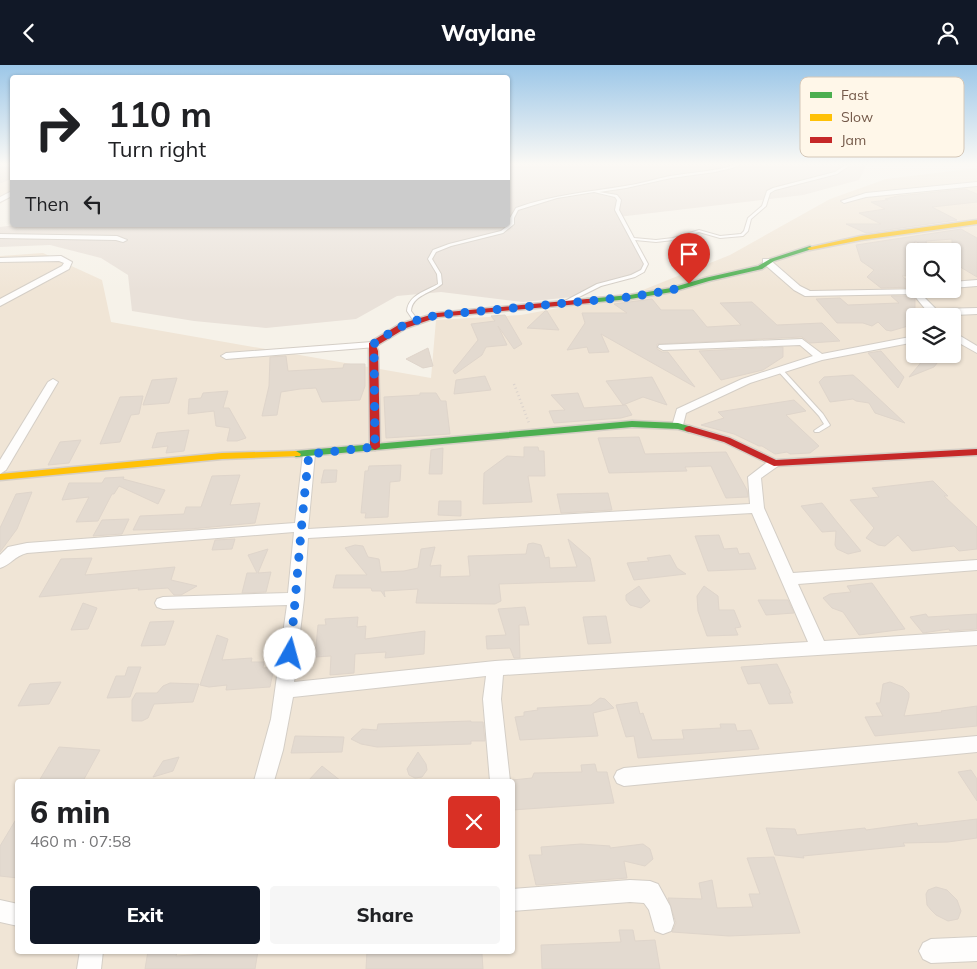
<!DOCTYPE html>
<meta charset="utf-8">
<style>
body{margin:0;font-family:Mulish,sans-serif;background:#f6f6f6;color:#202124;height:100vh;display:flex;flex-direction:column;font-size:19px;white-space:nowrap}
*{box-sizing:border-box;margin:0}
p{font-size:16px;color:#757577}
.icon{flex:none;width:28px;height:28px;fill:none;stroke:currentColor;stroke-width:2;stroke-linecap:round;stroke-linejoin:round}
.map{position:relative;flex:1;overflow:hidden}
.panel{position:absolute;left:15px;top:714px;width:500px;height:175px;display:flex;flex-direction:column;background:#fff;border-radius:5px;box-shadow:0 1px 4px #0004}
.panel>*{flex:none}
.top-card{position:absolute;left:10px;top:10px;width:500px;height:152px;border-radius:5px;box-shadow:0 1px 4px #0004;background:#fff;color:#202124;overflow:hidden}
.tools{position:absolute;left:906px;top:178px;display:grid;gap:10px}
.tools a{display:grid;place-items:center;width:55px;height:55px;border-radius:5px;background:#fff;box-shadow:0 1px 4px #0004;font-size:25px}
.pin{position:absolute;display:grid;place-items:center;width:42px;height:42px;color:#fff;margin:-51px -21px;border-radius:50% 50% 50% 0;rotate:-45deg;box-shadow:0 0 5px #0007}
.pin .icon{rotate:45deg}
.me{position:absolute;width:55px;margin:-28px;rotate:7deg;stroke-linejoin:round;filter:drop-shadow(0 0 4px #0008)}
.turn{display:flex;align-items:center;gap:18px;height:105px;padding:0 15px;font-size:22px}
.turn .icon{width:65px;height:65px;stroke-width:2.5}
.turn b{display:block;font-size:35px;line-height:42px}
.then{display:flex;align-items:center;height:48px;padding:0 15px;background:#0003;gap:10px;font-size:19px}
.round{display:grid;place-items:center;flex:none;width:52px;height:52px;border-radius:5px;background:#f6f6f6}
.overview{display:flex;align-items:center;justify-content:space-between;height:85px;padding:0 15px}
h1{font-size:30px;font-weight:800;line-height:38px}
.cta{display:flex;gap:10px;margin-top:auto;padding:10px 15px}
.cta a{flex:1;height:58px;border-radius:5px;background:#111827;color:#fff;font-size:20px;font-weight:800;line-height:58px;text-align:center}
.cta a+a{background:#f6f6f6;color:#202124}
header{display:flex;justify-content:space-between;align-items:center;height:65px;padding:0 15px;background:#111827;color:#fff;font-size:22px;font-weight:800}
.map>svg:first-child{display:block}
.residential{fill:#f0e5d6;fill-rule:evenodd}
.industrial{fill:#e9e1d9}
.building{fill:#e3dad0;stroke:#dfd5cb}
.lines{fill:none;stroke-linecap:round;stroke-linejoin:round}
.lane-casing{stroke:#d4cec6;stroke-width:2}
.street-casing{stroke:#d4cec6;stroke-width:2}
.fast-casing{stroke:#d5cec6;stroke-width:3}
.slow-casing{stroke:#d5cec6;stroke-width:3}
.jam-casing{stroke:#d5cec6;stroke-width:3}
.path-far1{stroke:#dad2cc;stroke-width:2;stroke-dasharray:0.5 2;stroke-linecap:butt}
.path{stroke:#dad2cc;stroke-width:2.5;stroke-dasharray:1 3;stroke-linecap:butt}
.lane{fill:#fefdfc;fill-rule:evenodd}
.street{fill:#fefdfc;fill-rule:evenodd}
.fast{fill:#4caf50;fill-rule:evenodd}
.slow{fill:#ffc107;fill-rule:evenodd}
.jam{fill:#c62828;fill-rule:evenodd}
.route{stroke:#1a73e8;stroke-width:9;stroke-dasharray:0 16.2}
.key{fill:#fff7e9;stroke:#d5c8b9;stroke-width:1}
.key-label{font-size:14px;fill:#745949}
</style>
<header><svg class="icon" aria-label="back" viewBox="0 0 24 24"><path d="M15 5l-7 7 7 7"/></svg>Waylane<svg class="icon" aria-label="person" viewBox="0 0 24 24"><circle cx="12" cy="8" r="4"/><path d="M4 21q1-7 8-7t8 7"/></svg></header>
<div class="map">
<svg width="977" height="904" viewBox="0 0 977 904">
<rect width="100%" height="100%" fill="#f6f2e9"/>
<!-- residential -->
<g class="residential">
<polygon points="0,99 12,99 12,131 0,139"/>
<path d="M 977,103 L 977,904 L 0,904 L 0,191 L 43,188 L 102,215 L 111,257 L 431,313 L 436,255 L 521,250 L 633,229 L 730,190 L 830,134 L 886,114 ZM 915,186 L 952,186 L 952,224 L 915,224 ZM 915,251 L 952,251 L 952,289 L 915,289 ZM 18,716 L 512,716 L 512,886 L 18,886 Z"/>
</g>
<!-- industrial -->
<polygon class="industrial" points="508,99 867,99 859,115 803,130 618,152 646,201 639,208 573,232 523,237 441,227 397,231 356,254 266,263 194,256 132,246 128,210 101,193 50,180 0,182 0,162 16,160 508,160"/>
<!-- building -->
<g class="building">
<polygon points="0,101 12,102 10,114 0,118"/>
<polygon points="965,124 977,129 977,137 932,142 957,155 866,168 846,159 881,159 859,148 885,144 871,137 888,135 885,134 898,131"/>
<polygon points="961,164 977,173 977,212 952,197 952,174 926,176 927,183 915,176 915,210 902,211 915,222 881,223 867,212 874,205 861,196 856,180"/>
<polygon points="891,231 912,231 915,234 915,259 891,266 886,265 878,257 872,261 863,258 837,258 816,234 840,233 848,240 899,238"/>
<polygon points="652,234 661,245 693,245 707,262 741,260 720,238 752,237 777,260 822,258 840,276 810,278 802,272 657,279 657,284 662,287 668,287 695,322 601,269 609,287 589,288 587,282 567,285 585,258 582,248 627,248 614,239"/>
<polygon points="545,246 547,246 559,265 527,263"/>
<polygon points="505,250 522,279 514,284 498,261 507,280 486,282 482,290 455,309 453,306 478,275 471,259 495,256 491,251"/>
<polygon points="783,282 783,292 763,305 721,315 699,286"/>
<polygon points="428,283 433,301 423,303 406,294"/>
<polygon points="881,286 904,312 898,323 868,288"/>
<polygon points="928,289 944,289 934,302 909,312"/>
<polygon points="286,291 288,306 343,303 344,299 365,299 365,321 360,335 322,337 316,323 300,324 281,327 277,350 262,351 269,321 270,292"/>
<polygon points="853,310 860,316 905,358 875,348 869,338 856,336 853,334 830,337 819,317 824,312"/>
<polygon points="485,311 491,325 454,329 456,315"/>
<polygon points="652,312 667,340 643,332 623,340 606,316"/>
<polygon points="177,313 169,338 143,340 152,315"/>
<polygon points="228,326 223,343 229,343 246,373 237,376 227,376 230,363 216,361 214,346 188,349 189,334 201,333 203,328"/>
<polygon points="420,328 436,328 441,336 446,336 450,369 386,373 384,332 420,330"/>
<polygon points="578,328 584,343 626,340 632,350 621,353 554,358 549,346 565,345 551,330"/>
<polygon points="143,331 139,349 131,350 120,377 100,379 120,332"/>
<polygon points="794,335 806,346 786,350 819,381 810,388 790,389 787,387 775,389 762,381 759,381 734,369 701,360 724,353 718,347"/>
<polygon points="189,365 184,386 166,388 168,381 152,383 157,368"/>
<polygon points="639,372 645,389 726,387 747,425 748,432 726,433 711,401 685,402 687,406 609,408 598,373"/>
<polygon points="81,375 69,398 48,400 60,377"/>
<polygon points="524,382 538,382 539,386 544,386 545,411 528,411 532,437 483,439 484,408 507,391 524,392"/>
<polygon points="443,383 442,409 429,409 431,385"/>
<polygon points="401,400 400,416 390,417 388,452 365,453 366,448 361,448 365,406 368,406 369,401"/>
<polygon points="324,405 337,405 336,417 321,418"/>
<polygon points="240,410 230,440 260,438 255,458 190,464 133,465 140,451 184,449 186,442 201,442 212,411"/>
<polygon points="124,412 123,414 165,425 158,439 119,421 114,429 112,429 98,456 76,457 89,432 62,435 69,418 102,418 105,413"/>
<polygon points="933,416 948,431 944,431 977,462 977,484 959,486 954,481 912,486 898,470 885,481 878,480 866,473 874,463 850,435 879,432 872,423"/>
<polygon points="32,427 17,464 0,487 0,463 16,429"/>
<polygon points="608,428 612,445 561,448 557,429"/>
<polygon points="439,436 461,436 461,451 438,450"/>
<polygon points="822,438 837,457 861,486 848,489 837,484 835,480 836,466 822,467 801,441"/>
<polygon points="129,454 122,469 93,471 102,455"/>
<polygon points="719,470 724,484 737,483 739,489 749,488 756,504 708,506 695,471"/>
<polygon points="235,474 232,484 212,485 215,475"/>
<polygon points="568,474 590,493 595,516 499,519 501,536 495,539 416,538 418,524 384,526 385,532 381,526 372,526 371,523 333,523 336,510 367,510 345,483 355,480 363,481 368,492 379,494 381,507 404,506 418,503 421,484 435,482 430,501 441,500 440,512 470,511 468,491 526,489 528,479 533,478 541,480 545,493 549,492 550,503 577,502"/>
<polygon points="268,484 258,508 271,507 266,527 242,528 247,508 257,508 248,490"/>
<polygon points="670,490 677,503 686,509 634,515 627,498 649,496 647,493"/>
<polygon points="92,493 85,510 175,502 171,515 197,521 181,530 174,530 168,523 138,525 139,523 39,532 61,494"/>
<polygon points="872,518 905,564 859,570 843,547 832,543 823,533 830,529 851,527 847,521"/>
<polygon points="639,521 650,536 641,543 630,540 626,535 626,530"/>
<polygon points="704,521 718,531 719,545 734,545 741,562 735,563 738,570 707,571 698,546 697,531"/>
<polygon points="758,535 788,535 794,548 766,550"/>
<polygon points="83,538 97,543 88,564 71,565"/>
<polygon points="525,542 529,560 519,560 520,593 514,593 510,583 487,584 486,571 506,570 498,544"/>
<polygon points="926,549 928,552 977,549 977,564 950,566 949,564 923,568 910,552"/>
<polygon points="606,551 611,578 588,579 583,552"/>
<polygon points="358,552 357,562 366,561 365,574 425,566 424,589 385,593 386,587 355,589 354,608 330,610 331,591 315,592 318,560 326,560 325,554"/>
<polygon points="174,556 165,580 141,581 150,557"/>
<polygon points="217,570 228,574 222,595 252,593 251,597 264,597 263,603 274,602 270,622 226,625 227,620 209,622 200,620"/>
<polygon points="777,599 791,628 789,628 793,638 769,639 760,618 748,619 741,602"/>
<polygon points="128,602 141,602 130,632 107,633 116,611 125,611"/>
<polygon points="61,617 49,639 18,641 30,619"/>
<polygon points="890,617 903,622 909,628 909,632 904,651 942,647 941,646 977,641 977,661 875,671 865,652 883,651 876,638 880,638 883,619"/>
<polygon points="170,618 199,619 193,637 154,639 148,653 142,656 132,656 132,635 136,628 157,628 163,621"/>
<polygon points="600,633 605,634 614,643 593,648 598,671 520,675 515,652 524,651 524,647 538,645 537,643 591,640"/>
<polygon points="637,637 640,649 643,648 652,675 684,674 682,665 721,663 720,659 735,659 737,666 751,665 759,684 638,693 634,671 626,672 616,640"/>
<polygon points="471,656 471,657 483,657 485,676 471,676 471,679 377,682 361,679 351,674 362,664 377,665 378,659"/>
<polygon points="295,671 344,672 342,687 291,688"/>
<polygon points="59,682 100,685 83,716 39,716"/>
<polygon points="418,687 426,699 427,705 422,712 415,713 409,710 407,704"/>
<polygon points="179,692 173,706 153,712 163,696"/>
<polygon points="595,699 597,707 607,707 614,738 512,745 512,715 532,713 534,708 582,707 581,700"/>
<polygon points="322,701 341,716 308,716"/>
<polygon points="971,705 977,714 977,736 958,707"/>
<polygon points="18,751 18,813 0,811 0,781"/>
<polygon points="977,754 977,773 948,777 903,778 905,781 803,791 804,793 775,790 766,763 795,764 797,770 865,763 866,765 917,758 918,761"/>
<polygon points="581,779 610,781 610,783 643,779 650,784 653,794 645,801 624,796 627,813 536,820 529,790 542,790 541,782"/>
<polygon points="774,792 800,868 729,871 672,867 676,858 668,833 702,834 699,818 712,815 717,843 753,842 749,829 760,829 747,793"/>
<polygon points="936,822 947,825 957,835 961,846 958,854 948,856 936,850 931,845 927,840 926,829 928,825"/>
<polygon points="619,865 633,865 635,876 655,875 660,904 542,904 541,880 621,877"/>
<polygon points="148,886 177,887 176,891 258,886 255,904 145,904"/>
<polygon points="367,886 471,886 471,889 482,889 483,904 366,904"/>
</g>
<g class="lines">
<!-- lane casing -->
<g class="lane-casing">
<g id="lane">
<path d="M 737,99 L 741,99 L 732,103 L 715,107 L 671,113 L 626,123 L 599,127 L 617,130 L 621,135 L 619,145 L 634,173 L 656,175 L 673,173 L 699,165 L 720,171 L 741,169 L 744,166 L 748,153 L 762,141 L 767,126 L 773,123 L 835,107 L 847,99 L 850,100 L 837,109 L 775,125 L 770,128 L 766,141 L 751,154 L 748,166 L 743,171 L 720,173 L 699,167 L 673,175 L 656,177 L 635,175 L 648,199 L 644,207 L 635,212 L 601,221 L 565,239 L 563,239 L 563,237 L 597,219 L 631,210 L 641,205 L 644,199 L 615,145 L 617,135 L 615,132 L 594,127 L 557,133 L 518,145 L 514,153 L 514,159 L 503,168 L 451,181 L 436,187 L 432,194 L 441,209 L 442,219 C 432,228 412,230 411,246 L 417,254 L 417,255 L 413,255 L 407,246 C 408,230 426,226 438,219 L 437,209 L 428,194 L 433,185 L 449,179 L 501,166 L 510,159 L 510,153 L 516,143 C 551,130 588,127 625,121 C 640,119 655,114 670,111 C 693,107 715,107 737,99 Z"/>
<polygon points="780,303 782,304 823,349 830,360 829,361 819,367 815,367 814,366 815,365 824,359 819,351 778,306 777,305"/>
</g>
</g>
<!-- street casing -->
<g class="street-casing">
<g id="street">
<polygon points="977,117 977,121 866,132 844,138 841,136 866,128"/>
<polygon points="12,126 12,131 0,137 0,132"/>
<polygon points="0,169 117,171 127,175 123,177 116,175 0,173"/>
<polygon points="61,191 72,197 69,204 0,241 0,234 62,201 64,198 59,196 0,197 0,193"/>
<polygon points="763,194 769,194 800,221 810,226 927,224 922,227 922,230 936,244 977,243 977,249 931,251 913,229 805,231 794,225 763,198"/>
<polygon points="977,215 977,221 952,223 952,217"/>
<polygon points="952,266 977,281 977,288 952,274"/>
<polygon points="915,271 915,277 822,295 750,318 686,348 682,364 674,364 672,361 677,344 742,314 813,291 800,280 663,285 658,282 659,280 802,274 822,289"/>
<polygon points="372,277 377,280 376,282 226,294 221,291 226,288"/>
<polygon points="53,314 58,317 6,405 0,409 0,395 48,317"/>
<path d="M 309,385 L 315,389 L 308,464 L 750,439 L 748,412 L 770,395 L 778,395 L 780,398 L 778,401 L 761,413 L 764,443 L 793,508 L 977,495 L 977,505 L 798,519 L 824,576 L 977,566 L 977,580 L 503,610 L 501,634 L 510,716 L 490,716 L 483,634 L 486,611 L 293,632 L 283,685 L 274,716 L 254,716 L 271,654 L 287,540 L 163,544 L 157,542 L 155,538 L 157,534 L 163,532 L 288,528 L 294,467 L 27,488 C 14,491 11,500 0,503 L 0,490 L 8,482 L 27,478 L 295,458 L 303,389 ZM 752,448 L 808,577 L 495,596 L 294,617 L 304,534 L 308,473 Z"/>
<polygon points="977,671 977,687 624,721 617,718 614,712 617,706 624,703"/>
<polygon points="630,815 650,816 658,819 670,841 674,858 671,866 663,869 655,866 649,845 644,838 630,837 512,846 512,824"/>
<polygon points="0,835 18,839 18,861 0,857"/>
<polygon points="977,872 977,896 931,898 923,894 919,886 923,878 931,874"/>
<polygon points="80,886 103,886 101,904 77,904"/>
</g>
</g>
<!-- fast casing -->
<g class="fast-casing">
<g id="fast">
<polygon points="810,181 813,183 812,184 774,196 762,204 709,216 672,227 630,234 587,238 583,236 587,234 630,230 671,223 705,213 758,201 770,194"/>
<polygon points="632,356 678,358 692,362 694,364 689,367 678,364 632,362 296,392 291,389 296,386"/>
</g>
</g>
<!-- slow casing -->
<g class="slow-casing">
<g id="slow">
<polygon points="977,155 977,159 861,175 810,185 807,183 861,171"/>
<polygon points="296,386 301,389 300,391 222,394 0,415 0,409 222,388"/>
</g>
</g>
<!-- jam casing -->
<g class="jam-casing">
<g id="jam">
<polygon points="587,234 590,234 590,238 438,252 406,263 376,281 378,286 380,382 375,385 370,382 369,278 400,259 437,248"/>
<polygon points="689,361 730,373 776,395 977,384 977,390 774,401 724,377 686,366 684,364 686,362"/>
</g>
</g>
<!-- path-far1 -->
<polyline class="path-far1" points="591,99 602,99"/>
<!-- path -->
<polyline class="path" points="514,319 529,358"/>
<!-- lane -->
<use href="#lane" class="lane"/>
<!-- street -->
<use href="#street" class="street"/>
<!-- fast -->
<use href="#fast" class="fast"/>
<!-- slow -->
<use href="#slow" class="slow"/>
<!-- jam -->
<use href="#jam" class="jam"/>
</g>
<!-- sky -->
<linearGradient id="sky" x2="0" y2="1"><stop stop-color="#9cc7e8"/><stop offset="0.44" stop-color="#fbf9f5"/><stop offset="1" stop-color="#fbf9f5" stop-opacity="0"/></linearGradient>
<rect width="977" height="225" fill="url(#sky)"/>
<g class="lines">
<!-- route -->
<path class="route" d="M 290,589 C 297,522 301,456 309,389 L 375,382 L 374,286 L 372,280 C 396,263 408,256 438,250 L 630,232 L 672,225 L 689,219"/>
</g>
<!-- legend -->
<rect x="800" y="12" width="164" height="80" rx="8" class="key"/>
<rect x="810" y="27" width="22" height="6" fill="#4caf50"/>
<rect x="810" y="49" width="22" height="7" fill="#ffc107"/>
<rect x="810" y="72" width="22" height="6" fill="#c62828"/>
<g class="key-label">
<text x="841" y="35">Fast</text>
<text x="841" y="57">Slow</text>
<text x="841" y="80">Jam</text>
</g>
</svg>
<div class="tools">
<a><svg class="icon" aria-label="search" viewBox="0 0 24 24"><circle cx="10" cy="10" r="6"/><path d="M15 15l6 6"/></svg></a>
<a><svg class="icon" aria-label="layers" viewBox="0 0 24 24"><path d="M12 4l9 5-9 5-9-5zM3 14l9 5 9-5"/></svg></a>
</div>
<div class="pin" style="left:689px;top:219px;background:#d93025"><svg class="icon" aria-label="arrive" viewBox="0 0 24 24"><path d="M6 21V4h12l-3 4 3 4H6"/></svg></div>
<svg class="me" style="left:290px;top:589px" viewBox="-20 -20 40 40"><circle r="19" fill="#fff"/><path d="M0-13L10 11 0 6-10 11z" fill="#1a73e8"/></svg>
<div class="top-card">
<div class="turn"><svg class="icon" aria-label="right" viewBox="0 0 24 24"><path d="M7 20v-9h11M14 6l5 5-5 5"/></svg><div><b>110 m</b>Turn right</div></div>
<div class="then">Then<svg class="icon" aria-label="left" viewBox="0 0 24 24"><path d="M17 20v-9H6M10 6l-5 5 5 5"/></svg></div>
</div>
<section class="panel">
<div class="overview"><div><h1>6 min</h1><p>460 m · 07:58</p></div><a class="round" style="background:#d93025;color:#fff"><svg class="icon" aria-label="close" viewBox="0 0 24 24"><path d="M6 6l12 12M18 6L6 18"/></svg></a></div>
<div class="cta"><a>Exit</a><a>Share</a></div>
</section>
</div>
